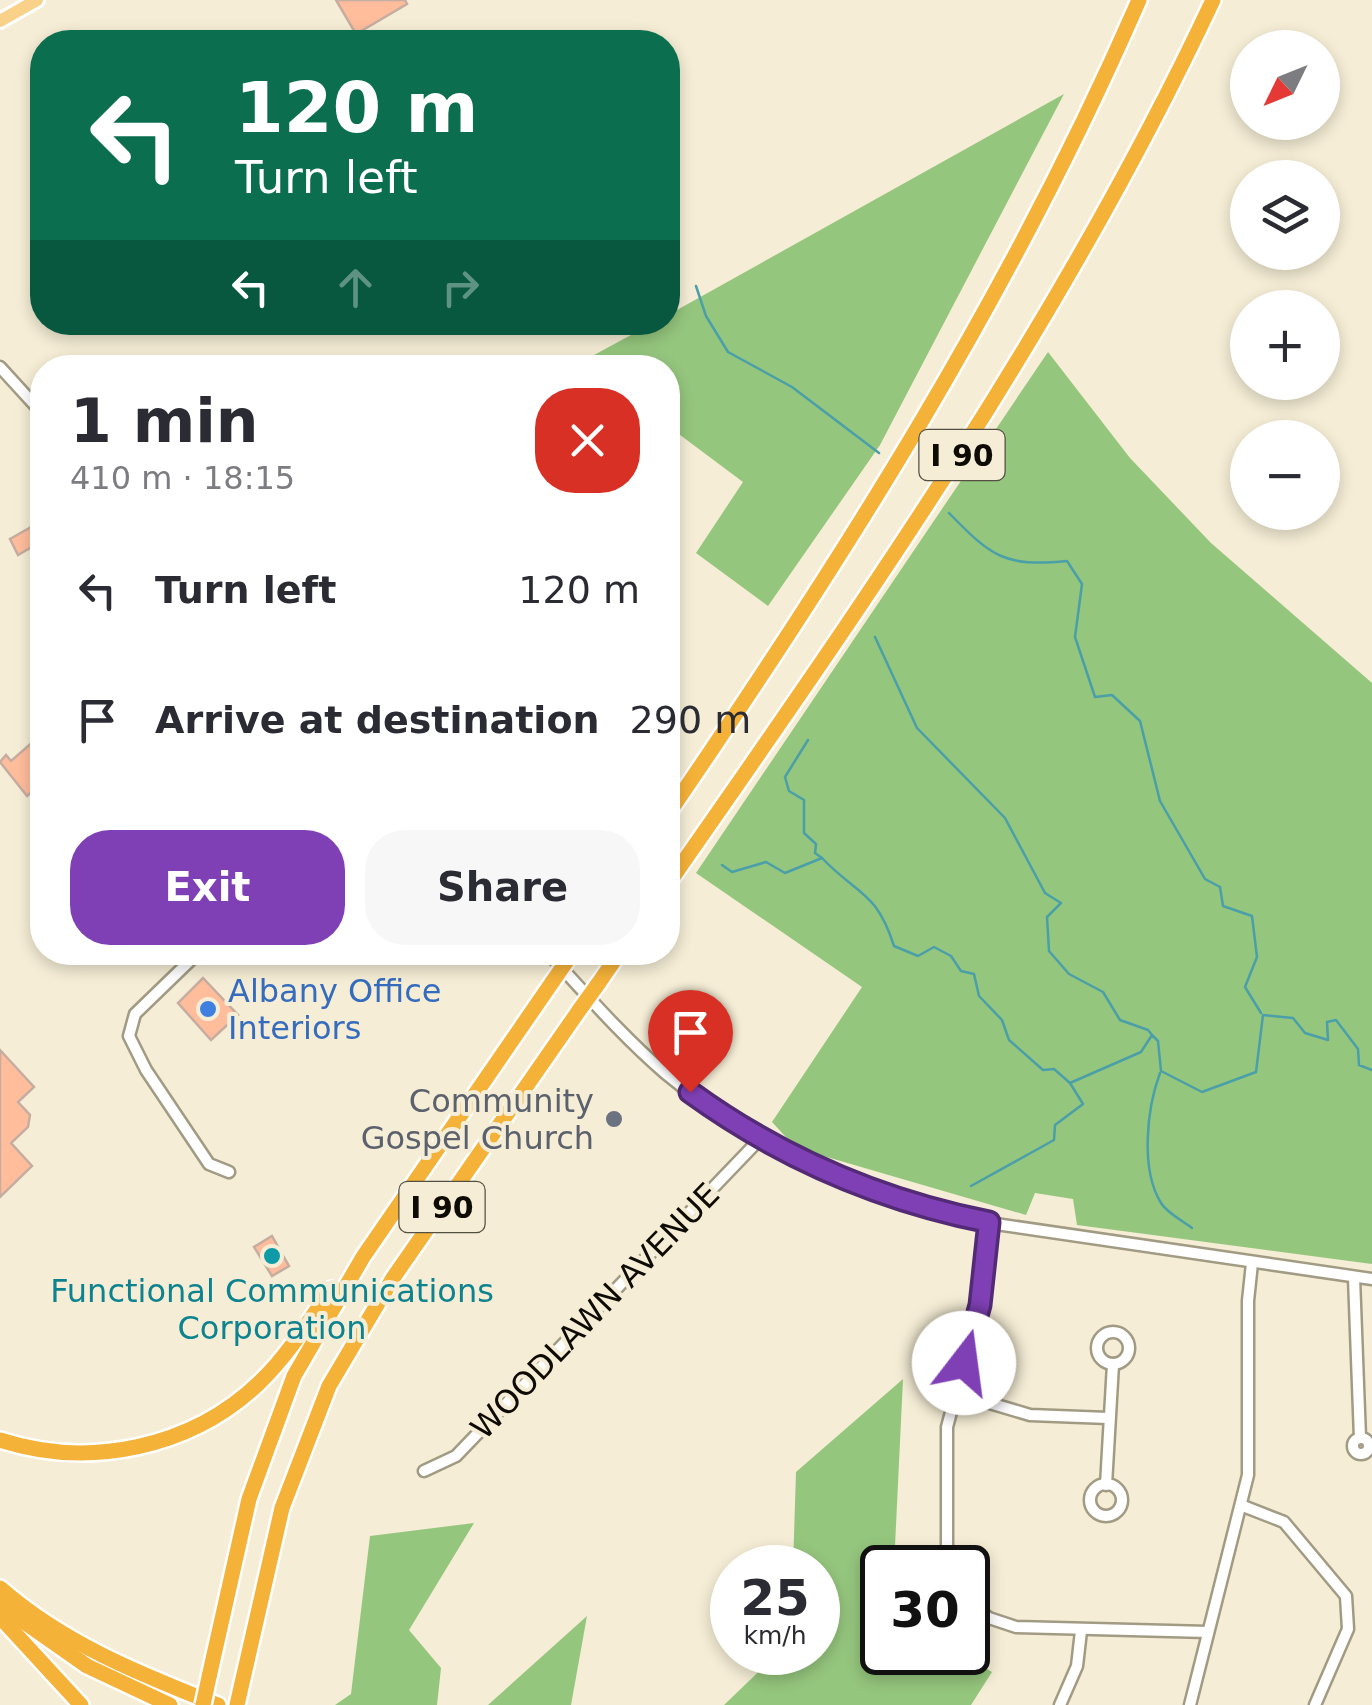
<!DOCTYPE html>
<meta charset="utf-8">
<style>
body{margin:0;font-family:"DejaVu Sans",sans-serif;background:#f7f7f7;color:#2b2b33;height:100vh;display:flex;flex-direction:column;font-size:38px;white-space:nowrap}
*{box-sizing:border-box;margin:0}
p{font-size:32px;color:#7c7c81}
.icon{flex:none;width:55px;height:55px;fill:none;stroke:currentColor;stroke-width:2;stroke-linecap:round;stroke-linejoin:round}
.map{position:relative;flex:1;overflow:hidden}
.sheet{position:absolute;left:30px;top:355px;width:650px;height:610px;display:flex;flex-direction:column;background:#fff;border-radius:40px;box-shadow:0 5px 15px #0003}
.sheet>*{flex:none}
.guide{position:absolute;left:30px;top:30px;width:650px;height:305px;border-radius:40px;box-shadow:0 5px 15px #0003;background:#0b6e4f;color:#fff;overflow:hidden}
.needle{width:65px;rotate:227deg}
.controls{position:absolute;left:1230px;top:30px;display:grid;gap:20px}
.controls a{display:grid;place-items:center;width:110px;height:110px;border-radius:50%;background:#fff;box-shadow:0 5px 15px #0003;font-size:50px}
.speed{position:absolute;left:710px;top:1545px;display:flex;gap:20px;font-size:50px;font-weight:700;text-align:center}
.speed>*{display:grid;place-content:center;width:130px;height:130px;border-radius:50%;background:#fff;box-shadow:0 5px 15px #0003;line-height:1}
.speed small{font-size:25px;font-weight:400}
.speed .limit{border:5px solid #111;border-radius:15px;background:#fff;color:#111}
.pin{position:absolute;display:grid;place-items:center;width:85px;height:85px;color:#fff;margin:-102px -42px;border-radius:50% 50% 50% 0;rotate:-45deg;box-shadow:0 0 10px #0007}
.pin .icon{rotate:45deg}
.me{position:absolute;width:110px;margin:-55px;rotate:15deg;stroke-linejoin:round;filter:drop-shadow(0 0 8px #0008)}
.turn{display:flex;align-items:center;gap:35px;height:210px;padding:0 40px;font-size:45px}
.turn .icon{width:130px;height:130px;stroke-width:2.5}
.turn b{display:block;font-size:70px;line-height:85px}
.lanes{display:flex;align-items:center;height:95px;padding:0 40px;background:#0003;justify-content:center;gap:50px;direction:ltr}
.lanes .off{opacity:.35}
.round{display:grid;place-items:center;flex:none;width:105px;height:105px;border-radius:40px;background:#f7f7f7}
.headline{display:flex;align-items:center;justify-content:space-between;height:170px;padding:0 40px}
h1{font-size:60px;font-weight:800;line-height:75px}
.primary-button{display:flex;gap:20px;margin-top:auto;padding:20px 40px}
.primary-button a{flex:1;height:115px;border-radius:40px;background:#7f40b5;color:#fff;font-size:40px;font-weight:800;line-height:115px;text-align:center}
.primary-button a+a{background:#f7f7f7;color:#2b2b33}
ul{padding:0;list-style:none}
li{display:flex;align-items:center;gap:30px;height:130px;padding:0 40px}
li div{flex:1}
li b{display:block;font-size:38px}
li em{font-style:normal}
.map>svg:first-child{display:block}
.forest{fill:#95c67d}
.lines{fill:none;stroke-linecap:round;stroke-linejoin:round}
.stream{stroke:#4a9fa9;stroke-width:2.5}
.building{fill:#ffbd9c;stroke:#c6ada1;stroke-width:2.5}
.minor-casing{stroke:#a29b84;stroke-width:15}
.major-casing{stroke:#fff;stroke-width:18}
.highway-casing{stroke:#fff;stroke-width:20}
.minor{stroke:#fff;stroke-width:10}
.major{stroke:#f9d188;stroke-width:12}
.highway{stroke:#f5b239;stroke-width:15}
.highway-bridge-casing{stroke:#fff;stroke-width:20;stroke-linecap:butt}
.highway-bridge{stroke:#f5b239;stroke-width:15}
.route-casing{stroke:#532a76;stroke-width:25}
.route{stroke:#7f40b5;stroke-width:18}
.shop-dot{fill:#3f7fe0;stroke:#f5edd5;stroke-width:4}
.worship-dot{fill:#6b7280;stroke:#f5edd5;stroke-width:4}
.culture-dot{fill:#0f9aa8;stroke:#f5edd5;stroke-width:4}
.labels{text-anchor:middle;dominant-baseline:central;stroke-width:8;stroke-linejoin:round;paint-order:stroke}
.shield{fill:#f5edd5;stroke:#534f43;stroke-width:2.5}
.shield-label{font-size:30px;font-weight:bold;fill:#0e0b04}
.shop-label{font-size:32px;fill:#366cbe;stroke:#f5edd5;text-anchor:start}
.worship-label{font-size:32px;fill:#5b616d;stroke:#f5edd5;text-anchor:end}
.culture-label{font-size:32px;fill:#0d838f;stroke:#f5edd5}
.street-label{font-size:32px;fill:#0e0b04;stroke:#f5edd5}
</style>
<div class="map">
<svg width="1372" height="1705" viewBox="0 0 1372 1705">
<rect width="100%" height="100%" fill="#f5edd5"/>
<!-- forest -->
<g class="forest">
<polygon points="1064,94 880,445 768,606 696,553 743,482 668,426 668,368 572,367 653,323 668,322 668,315"/>
<polygon points="1048,352 1130,458 1211,543 1372,683 1372,1264 1077,1225 1073,1199 1035,1193 1026,1215 796,1148 772,1122 862,987 696,873"/>
<polygon points="903,1379 894,1567 882,1568 882,1652 961,1653 992,1672 971,1705 724,1705 778,1653 818,1652 818,1568 793,1567 796,1472"/>
<polygon points="474,1523 409,1630 441,1668 437,1705 335,1705 351,1694 370,1536"/>
<polygon points="587,1616 571,1705 488,1705"/>
</g>
<g class="lines">
<!-- stream -->
<g class="stream">
<polyline points="696,286 706,316 728,352 792,387 879,453"/>
<path d="M 949,513 C 992,557 1004,567 1067,561 L 1082,584 L 1075,637 L 1095,697 L 1112,695 L 1140,721 L 1160,801 L 1205,879 L 1220,887 L 1223,906 L 1252,916 L 1257,957 L 1245,987 L 1261,1013"/>
<polyline points="875,637 917,728 1005,818 1045,893 1061,903 1047,917 1049,951 1069,974 1103,992 1120,1020 1148,1030 1152,1035"/>
<polyline points="808,740 785,777 789,791 804,800 804,833 816,844 815,853 822,858"/>
<path d="M 722,865 L 732,872 L 766,862 L 785,873 L 822,858 C 857,895 876,890 894,946 L 918,956 L 934,947 L 951,956 L 961,971 L 974,974 L 979,996 L 1002,1020 L 1009,1040 L 1043,1070 L 1054,1069 L 1070,1083 L 1141,1052 L 1152,1035 L 1158,1041 L 1161,1071 L 1202,1092 L 1256,1072 L 1263,1015 L 1293,1018 L 1305,1033 L 1328,1040 L 1327,1022 L 1336,1020 L 1358,1049 L 1359,1065 L 1372,1070"/>
<path d="M 1160,1073 C 1147,1108 1140,1169 1161,1203 C 1167,1213 1183,1221 1192,1228"/>
<polyline points="971,1186 1054,1140 1055,1125 1083,1104 1070,1083"/>
</g>
</g>
<!-- building -->
<g class="building">
<polygon points="336,0 405,0 407,4 356,34"/>
<polygon points="42,521 42,541 18,555 10,539"/>
<polygon points="42,734 42,801 34,790 27,796 0,762 6,755 11,761"/>
<polygon points="203,978 238,1015 211,1040 178,1003"/>
<polygon points="0,1050 34,1087 18,1102 30,1115 28,1127 11,1143 32,1166 0,1197"/>
<polygon points="272,1236 289,1266 272,1276 254,1247"/>
</g>
<g class="lines">
<!-- minor casing -->
<g class="minor-casing">
<g id="minor">
<polyline points="0,367 42,413"/>
<polyline points="199,952 135,1014 129,1036 146,1070 209,1164 229,1172"/>
<path d="M 547,952 C 585,993 622,1036 665,1073 C 759,1152 869,1197 989,1223 L 1372,1279"/>
<polyline points="1354,1278 1360,1438"/>
<circle cx="1113" cy="1348" r="16"/>
<polyline points="956,1393 1030,1415 1108,1418"/>
<circle cx="1361" cy="1446" r="8"/>
<polyline points="424,1471 456,1456 759,1140"/>
<circle cx="1106" cy="1500" r="16"/>
<polyline points="1106,1485 1113,1364"/>
<polyline points="1243,1506 1284,1522 1346,1596 1348,1629 1315,1705"/>
<polyline points="947,1568 947,1427 980,1305 989,1223"/>
<polyline points="968,1602 989,1618 1016,1627 1208,1632"/>
<polyline points="1060,1705 1077,1666 1081,1631"/>
<polyline points="1190,1705 1248,1475 1248,1301 1252,1263"/>
</g>
</g>
<!-- major casing -->
<g class="major-casing">
<polyline id="major" points="0,21 37,0"/>
</g>
<!-- highway casing -->
<g class="highway-casing">
<g id="highway">
<path d="M 668,814 C 847,553 1012,292 1139,0"/>
<path d="M 668,884 C 867,599 1065,316 1213,0"/>
<polyline points="598,984 620,952"/>
<path d="M 0,1440 C 89,1469 192,1448 260,1382 C 288,1355 309,1321 331,1289"/>
<path d="M 0,1588 C 64,1644 140,1674 218,1705"/>
<polyline points="0,1605 87,1666 170,1705"/>
<polyline points="0,1617 81,1705"/>
<polyline points="209,1677 249,1499 294,1376 363,1257 553,981"/>
<polyline points="237,1705 282,1508 329,1386 393,1278 580,1009"/>
</g>
</g>
<!-- minor -->
<use href="#minor" class="minor"/>
<!-- major -->
<use href="#major" class="major"/>
<!-- highway -->
<use href="#highway" class="highway"/>
<!-- highway-bridge casing -->
<g class="highway-bridge-casing">
<g id="highway-bridge">
<polyline points="553,981 571,955"/>
<polyline points="580,1009 598,984"/>
<polyline points="203,1705 209,1677"/>
</g>
</g>
<!-- highway-bridge -->
<use href="#highway-bridge" class="highway-bridge"/>
</g>
<g class="lines">
<!-- route casing -->
<g class="route-casing">
<path id="route" d="M 690,1092 C 781,1158 878,1200 989,1222 L 980,1305 L 964,1363"/>
</g>
<!-- route -->
<use href="#route" class="route"/>
</g>
<!-- markers -->
<circle class="shop-dot" cx="208" cy="1009" r="10"/>
<circle class="worship-dot" cx="614" cy="1119" r="10"/>
<circle class="culture-dot" cx="272" cy="1256" r="10"/>
<g class="labels">
<!-- shield labels -->
<g class="shield">
<rect x="919.5" y="430" width="85" height="50" rx="8"/>
<rect x="399.5" y="1182" width="85" height="50" rx="8"/>
</g>
<g class="shield-label">
<text x="962" y="455">I 90</text>
<text x="442" y="1207">I 90</text>
</g>
<!-- shop labels -->
<g class="shop-label">
<text x="228" y="991">Albany Office<tspan x="228" dy="37">Interiors</tspan></text>
</g>
<!-- worship labels -->
<g class="worship-label">
<text x="594" y="1101">Community<tspan x="594" dy="37">Gospel Church</tspan></text>
</g>
<!-- culture labels -->
<g class="culture-label">
<text x="272" y="1291">Functional Communications<tspan x="272" dy="37">Corporation</tspan></text>
</g>
<!-- street labels -->
<g class="street-label">
<text transform="translate(595 1311) rotate(-46)">WOODLAWN AVENUE</text>
</g>
</g>
</svg>
<div class="controls">
<a><svg class="needle" viewBox="-14 -14 28 28"><path d="M0-13l5 13h-10z" fill="#e53935"/><path d="M0 13l5-13h-10z" fill="#7c7c81"/></svg></a>
<a><svg class="icon" aria-label="layers" viewBox="0 0 24 24"><path d="M12 4l9 5-9 5-9-5zM3 14l9 5 9-5"/></svg></a>
<a>+</a>
<a>−</a>
</div>
<div class="speed"><div>25<small>km/h</small></div><div class="limit">30</div></div>
<div class="pin" style="left:690px;top:1092px;background:#d93025"><svg class="icon" aria-label="arrive" viewBox="0 0 24 24"><path d="M6 21V4h12l-3 4 3 4H6"/></svg></div>
<svg class="me" style="left:964px;top:1363px" viewBox="-20 -20 40 40"><circle r="19" fill="#fff"/><path d="M0-13L10 11 0 6-10 11z" fill="#7f40b5"/></svg>
<div class="guide">
<div class="turn"><svg class="icon" aria-label="left" viewBox="0 0 24 24"><path d="M17 20v-9H6M10 6l-5 5 5 5"/></svg><div><b>120 m</b>Turn left</div></div>
<div class="lanes"><svg class="icon" aria-label="left" viewBox="0 0 24 24"><path d="M17 20v-9H6M10 6l-5 5 5 5"/></svg><svg class="icon off" aria-label="ahead" viewBox="0 0 24 24"><path d="M12 20V5M6 11l6-6 6 6"/></svg><svg class="icon off" aria-label="right" viewBox="0 0 24 24"><path d="M7 20v-9h11M14 6l5 5-5 5"/></svg></div>
</div>
<section class="sheet">
<div class="headline"><div><h1>1 min</h1><p>410 m · 18:15</p></div><a class="round" style="background:#d93025;color:#fff"><svg class="icon" aria-label="close" viewBox="0 0 24 24"><path d="M6 6l12 12M18 6L6 18"/></svg></a></div>
<ul>
<li><svg class="icon" aria-label="left" viewBox="0 0 24 24"><path d="M17 20v-9H6M10 6l-5 5 5 5"/></svg><div><b>Turn left</b></div><em>120 m</em></li>
<li><svg class="icon" aria-label="arrive" viewBox="0 0 24 24"><path d="M6 21V4h12l-3 4 3 4H6"/></svg><div><b>Arrive at destination</b></div><em>290 m</em></li>
</ul>
<div class="primary-button"><a>Exit</a><a>Share</a></div>
</section>
</div>
